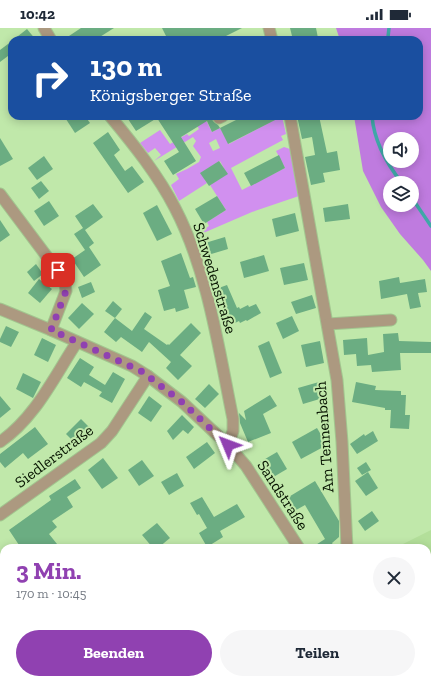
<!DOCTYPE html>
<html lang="de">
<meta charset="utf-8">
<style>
body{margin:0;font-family:"Zilla Slab",serif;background:#f6f6f7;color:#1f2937;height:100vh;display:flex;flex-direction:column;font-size:15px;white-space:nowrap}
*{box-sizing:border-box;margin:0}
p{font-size:13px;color:#747a83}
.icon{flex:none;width:22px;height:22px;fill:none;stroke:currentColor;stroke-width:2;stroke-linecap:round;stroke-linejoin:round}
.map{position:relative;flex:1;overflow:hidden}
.panel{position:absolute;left:0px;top:516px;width:431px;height:140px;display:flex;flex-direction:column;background:#fff;border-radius:12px 12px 0 0;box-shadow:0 2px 10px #0003}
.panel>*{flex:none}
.top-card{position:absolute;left:8px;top:8px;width:415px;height:84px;border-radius:12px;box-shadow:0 2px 10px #0003;background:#1a4fa0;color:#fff;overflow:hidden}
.tools{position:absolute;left:383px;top:104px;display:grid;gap:8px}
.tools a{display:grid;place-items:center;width:36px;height:36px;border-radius:50%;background:#fff;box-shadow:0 2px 10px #0003;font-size:20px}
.pin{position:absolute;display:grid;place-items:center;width:34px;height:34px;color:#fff;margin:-17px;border-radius:8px;box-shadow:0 2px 6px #0006}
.me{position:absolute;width:44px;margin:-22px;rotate:314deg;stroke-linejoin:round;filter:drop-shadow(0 0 3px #0008)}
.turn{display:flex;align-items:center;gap:14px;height:84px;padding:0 16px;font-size:18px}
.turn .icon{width:52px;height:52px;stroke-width:2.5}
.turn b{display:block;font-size:28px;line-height:34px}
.round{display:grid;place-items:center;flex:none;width:42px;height:42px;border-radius:21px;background:#f6f6f7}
.overview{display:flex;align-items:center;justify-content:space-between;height:68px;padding:0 16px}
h1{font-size:24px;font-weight:700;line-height:30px;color:#9041b1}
.primary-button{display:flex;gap:8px;margin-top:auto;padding:8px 16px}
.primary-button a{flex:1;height:46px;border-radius:24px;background:#9041b1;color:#fff;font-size:16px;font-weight:700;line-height:46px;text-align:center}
.primary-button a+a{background:#f6f6f7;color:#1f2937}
.status{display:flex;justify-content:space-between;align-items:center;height:28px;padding:0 20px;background:#fff;direction:ltr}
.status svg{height:11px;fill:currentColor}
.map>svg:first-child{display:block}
.built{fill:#b3df9a}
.green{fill:#d190ef;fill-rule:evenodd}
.forest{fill:#bf7bdf;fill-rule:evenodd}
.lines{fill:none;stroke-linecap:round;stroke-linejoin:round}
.stream{stroke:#3fa8a7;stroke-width:3.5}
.building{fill:#6bad82}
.minor-casing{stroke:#a2c68f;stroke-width:13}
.minor{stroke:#ac9980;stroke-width:11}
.route{stroke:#9041b1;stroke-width:7;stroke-dasharray:0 12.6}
.labels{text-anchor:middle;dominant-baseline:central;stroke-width:4;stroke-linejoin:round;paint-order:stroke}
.street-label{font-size:16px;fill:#071401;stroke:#c0e8aa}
</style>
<div class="status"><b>10:42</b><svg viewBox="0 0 49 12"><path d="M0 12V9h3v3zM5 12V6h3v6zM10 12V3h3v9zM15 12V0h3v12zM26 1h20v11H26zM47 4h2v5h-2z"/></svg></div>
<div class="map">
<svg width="431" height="656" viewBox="0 0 431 656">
<rect width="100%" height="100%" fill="#c0e8aa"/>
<!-- built -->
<polygon class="built" points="431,502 431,656 220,656 224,652 427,652 427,520 395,520"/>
<!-- green -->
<path class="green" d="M 204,88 L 212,104 L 220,100 L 229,116 L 282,88 L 286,106 L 281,108 L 283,112 L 231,140 L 242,162 L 285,140 L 276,123 L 284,119 L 290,121 L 299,168 L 252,184 L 201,206 L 200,204 L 209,198 L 207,194 L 226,182 L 210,157 L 227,146 L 220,133 L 201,145 L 207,155 L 179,173 L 171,157 L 179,151 L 176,146 L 187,141 L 199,134 L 201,129 L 193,118 L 196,113 L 193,109 L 154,133 L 161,127 L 155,120 L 148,125 L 140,115 L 160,102 L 170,116 L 187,106 L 189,108 L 199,101 L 192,89 ZM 216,111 L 220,120 L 213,123 L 209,115 Z"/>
<!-- forest -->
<path class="forest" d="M 336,0 L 431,0 L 431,243 L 423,232 L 400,206 L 381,179 L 363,143 L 354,88 L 419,88 L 419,12 L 340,12 ZM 390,111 L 412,111 L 412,133 L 390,133 ZM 390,155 L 412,155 L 412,177 L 390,177 Z"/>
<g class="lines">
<!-- stream -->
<g class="stream">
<polyline points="386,12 388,9 389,0"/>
<path d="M 372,88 C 374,113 386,135 402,155"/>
<polyline points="412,170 431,198"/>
</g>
</g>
<!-- building -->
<g class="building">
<polygon points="81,0 114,0 95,12 63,12"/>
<polygon points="162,0 242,0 218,12 168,12"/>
<polygon points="290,0 316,0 318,10 307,12 293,12"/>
<polygon points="27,1 36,12 13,12"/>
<polygon points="12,13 12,25 0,34 0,22"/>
<polygon points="64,88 85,88 90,95 75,105"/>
<polygon points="126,88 211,88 213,93 218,97 220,100 212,104 207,93 181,109 196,133 173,147 164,133 179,124 157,90 136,103"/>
<polygon points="244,88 283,88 228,116 220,100"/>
<polygon points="297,88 319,88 327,125 337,123 340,142 323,145 325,154 311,157 305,129 315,127 312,109 302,111"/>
<polygon points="108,104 120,122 114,127 125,143 132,138 144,154 128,165 93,115"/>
<polygon points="0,110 13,131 0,138"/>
<polygon points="279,127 285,140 251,158 244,145"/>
<polygon points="44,128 53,141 37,152 28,140"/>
<polygon points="219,133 228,146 209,158 200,145"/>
<polygon points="41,153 49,163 39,171 31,160"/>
<polygon points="217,168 226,182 204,196 195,181"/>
<polygon points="49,173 59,188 44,198 34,183"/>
<polygon points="93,176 103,189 85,202 94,215 89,219 101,237 84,249 72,231 85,222 74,206 83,200 75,188"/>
<polygon points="348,176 350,191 325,194 323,180"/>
<polygon points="157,177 172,206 157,213 143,185"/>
<polygon points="295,185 299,203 276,209 272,191"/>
<polygon points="0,192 10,207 0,214"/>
<polygon points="225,209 228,221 208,227 205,215"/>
<polygon points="181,225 190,250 193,249 196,259 184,262 189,280 176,284 175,280 164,283 158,262 170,258 161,233"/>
<polygon points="264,227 269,243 244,250 240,234"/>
<polygon points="304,235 308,252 284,257 280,240"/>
<polygon points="36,236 43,246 34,253 27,244"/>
<polygon points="399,249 400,255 425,251 427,264 418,265 421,279 410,281 407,266 381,271 379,253"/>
<polygon points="39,251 52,261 40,275 28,265"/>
<polygon points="91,254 95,264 82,270 78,259"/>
<polygon points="227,257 237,280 239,279 240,281 248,277 249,279 256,276 261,285 247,293 246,292 240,295 239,293 231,297 224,284 225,283 216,261"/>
<polygon points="312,267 316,280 296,286 291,274"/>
<polygon points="113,273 122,281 115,290 105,283"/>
<polygon points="82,275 94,286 79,301 68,290"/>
<polygon points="145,284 152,289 144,301 167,317 168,316 169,317 191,295 201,305 180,327 192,338 178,352 166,340 171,334 149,314 142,324 121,309 116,314 104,304 115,290 132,303"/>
<polygon points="292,288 299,303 283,311 276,295"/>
<polygon points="6,298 19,304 11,319 0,314 0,311"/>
<polygon points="398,305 399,313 431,314 431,325 400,325 401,342 372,344 371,337 357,338 356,326 344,327 343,312 367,310 368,327 384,324 383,306"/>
<polygon points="42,310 56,317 48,334 34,327"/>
<polygon points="269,313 282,345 270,350 258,318"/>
<polygon points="320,313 324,335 306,339 301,317"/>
<polygon points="80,330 94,339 89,347 105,357 113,344 125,351 112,375 99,368 102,364 84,354 81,359 67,350"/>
<polygon points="23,345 41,354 33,370 16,361"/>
<polygon points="319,354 323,370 303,376 298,360"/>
<polygon points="356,354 376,358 375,362 401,363 401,367 406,367 405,387 410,387 409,401 390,400 391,382 385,382 385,380 352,374"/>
<polygon points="209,356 219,366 205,380 195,371"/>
<polygon points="270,367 277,378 263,386 271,405 248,414 240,395 239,385 246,392 244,383"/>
<polygon points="0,368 11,381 0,390"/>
<polygon points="149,368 162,378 151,394 138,385"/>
<polygon points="182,387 194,399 188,406 183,402 173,412 167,403"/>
<polygon points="81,391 91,401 76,416 66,406"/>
<polygon points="35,399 48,416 28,431 23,425 5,440 0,434 0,426"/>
<polygon points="317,400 327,417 301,431 292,414"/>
<polygon points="373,403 378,413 357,426 350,416 364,406 365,408"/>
<polygon points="207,414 215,425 194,441 186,429"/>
<polygon points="277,424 287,441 270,451 260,434"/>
<polygon points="103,430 118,450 102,461 88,442"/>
<polygon points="142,432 154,448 139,458 128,442"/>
<polygon points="366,434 371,442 362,447 357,440"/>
<polygon points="368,444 378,460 366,468 355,453"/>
<polygon points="177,445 184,458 169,467 161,454"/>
<polygon points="75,451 81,460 67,469 73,479 52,493 57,499 49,506 57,516 51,520 21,520 9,502 51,472 49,468"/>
<polygon points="315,453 339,493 339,509 332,515 335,520 311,520 325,511 305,477 289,486 282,473"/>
<polygon points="202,469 214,489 237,476 245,489 220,503 223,509 207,519 199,505 207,500 199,486 197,487 190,475"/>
<polygon points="372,483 379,493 365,503 358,493"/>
<polygon points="157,495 170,510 158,520 153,520 142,507"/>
</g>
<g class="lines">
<!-- minor casing -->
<g class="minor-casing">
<g id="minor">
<polyline points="44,0 51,12"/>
<polyline points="269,0 272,12"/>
<path d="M 110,88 C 134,117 158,147 175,180 C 208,243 219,323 233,391 L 233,403 L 228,417"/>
<polyline points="218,88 219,90 223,88"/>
<polyline points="290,88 337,352 342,414 347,520"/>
<polyline points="0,166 57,242 65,256 66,263 51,302"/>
<polyline points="0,281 51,302 132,338 148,348 182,374 228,417 246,438 299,520"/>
<polyline points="328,296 391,292"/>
<path d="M 0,414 C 35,390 54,349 77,314"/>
<polyline points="0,487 101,415 112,403 148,348"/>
<polyline points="44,656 49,652"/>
<polyline points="215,656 218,652"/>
</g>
</g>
<!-- minor -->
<use href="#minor" class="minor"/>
</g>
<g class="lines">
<!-- route -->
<polyline class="route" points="58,242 63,251 66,263 51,302 141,343 182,374 228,417"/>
</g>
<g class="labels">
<!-- street labels -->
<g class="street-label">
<text transform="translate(215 250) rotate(73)">Schwedenstraße</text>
<text transform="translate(324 409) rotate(-94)">Am Tennenbach</text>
<text transform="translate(54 428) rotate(-37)">Siedlerstraße</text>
<text transform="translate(283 467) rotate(57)">Sandstraße</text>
</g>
</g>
</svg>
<div class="tools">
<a><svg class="icon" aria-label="sound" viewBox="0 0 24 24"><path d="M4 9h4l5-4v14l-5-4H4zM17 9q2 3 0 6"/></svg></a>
<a><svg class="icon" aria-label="layers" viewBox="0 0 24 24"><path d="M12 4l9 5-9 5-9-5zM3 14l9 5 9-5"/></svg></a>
</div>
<div class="pin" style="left:58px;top:242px;background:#d93025"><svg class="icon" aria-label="arrive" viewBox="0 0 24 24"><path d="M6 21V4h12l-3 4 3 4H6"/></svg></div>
<svg class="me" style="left:228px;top:417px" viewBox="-20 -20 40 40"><path d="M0-17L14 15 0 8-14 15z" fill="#9041b1" stroke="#fff" stroke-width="4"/></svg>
<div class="top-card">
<div class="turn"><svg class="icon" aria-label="right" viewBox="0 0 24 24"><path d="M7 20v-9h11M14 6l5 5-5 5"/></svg><div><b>130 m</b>Königsberger Straße</div></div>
</div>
<section class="panel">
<div class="overview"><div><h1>3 Min.</h1><p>170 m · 10:45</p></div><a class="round"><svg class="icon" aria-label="close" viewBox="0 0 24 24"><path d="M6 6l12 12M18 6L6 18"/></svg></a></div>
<div class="primary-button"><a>Beenden</a><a>Teilen</a></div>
</section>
</div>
